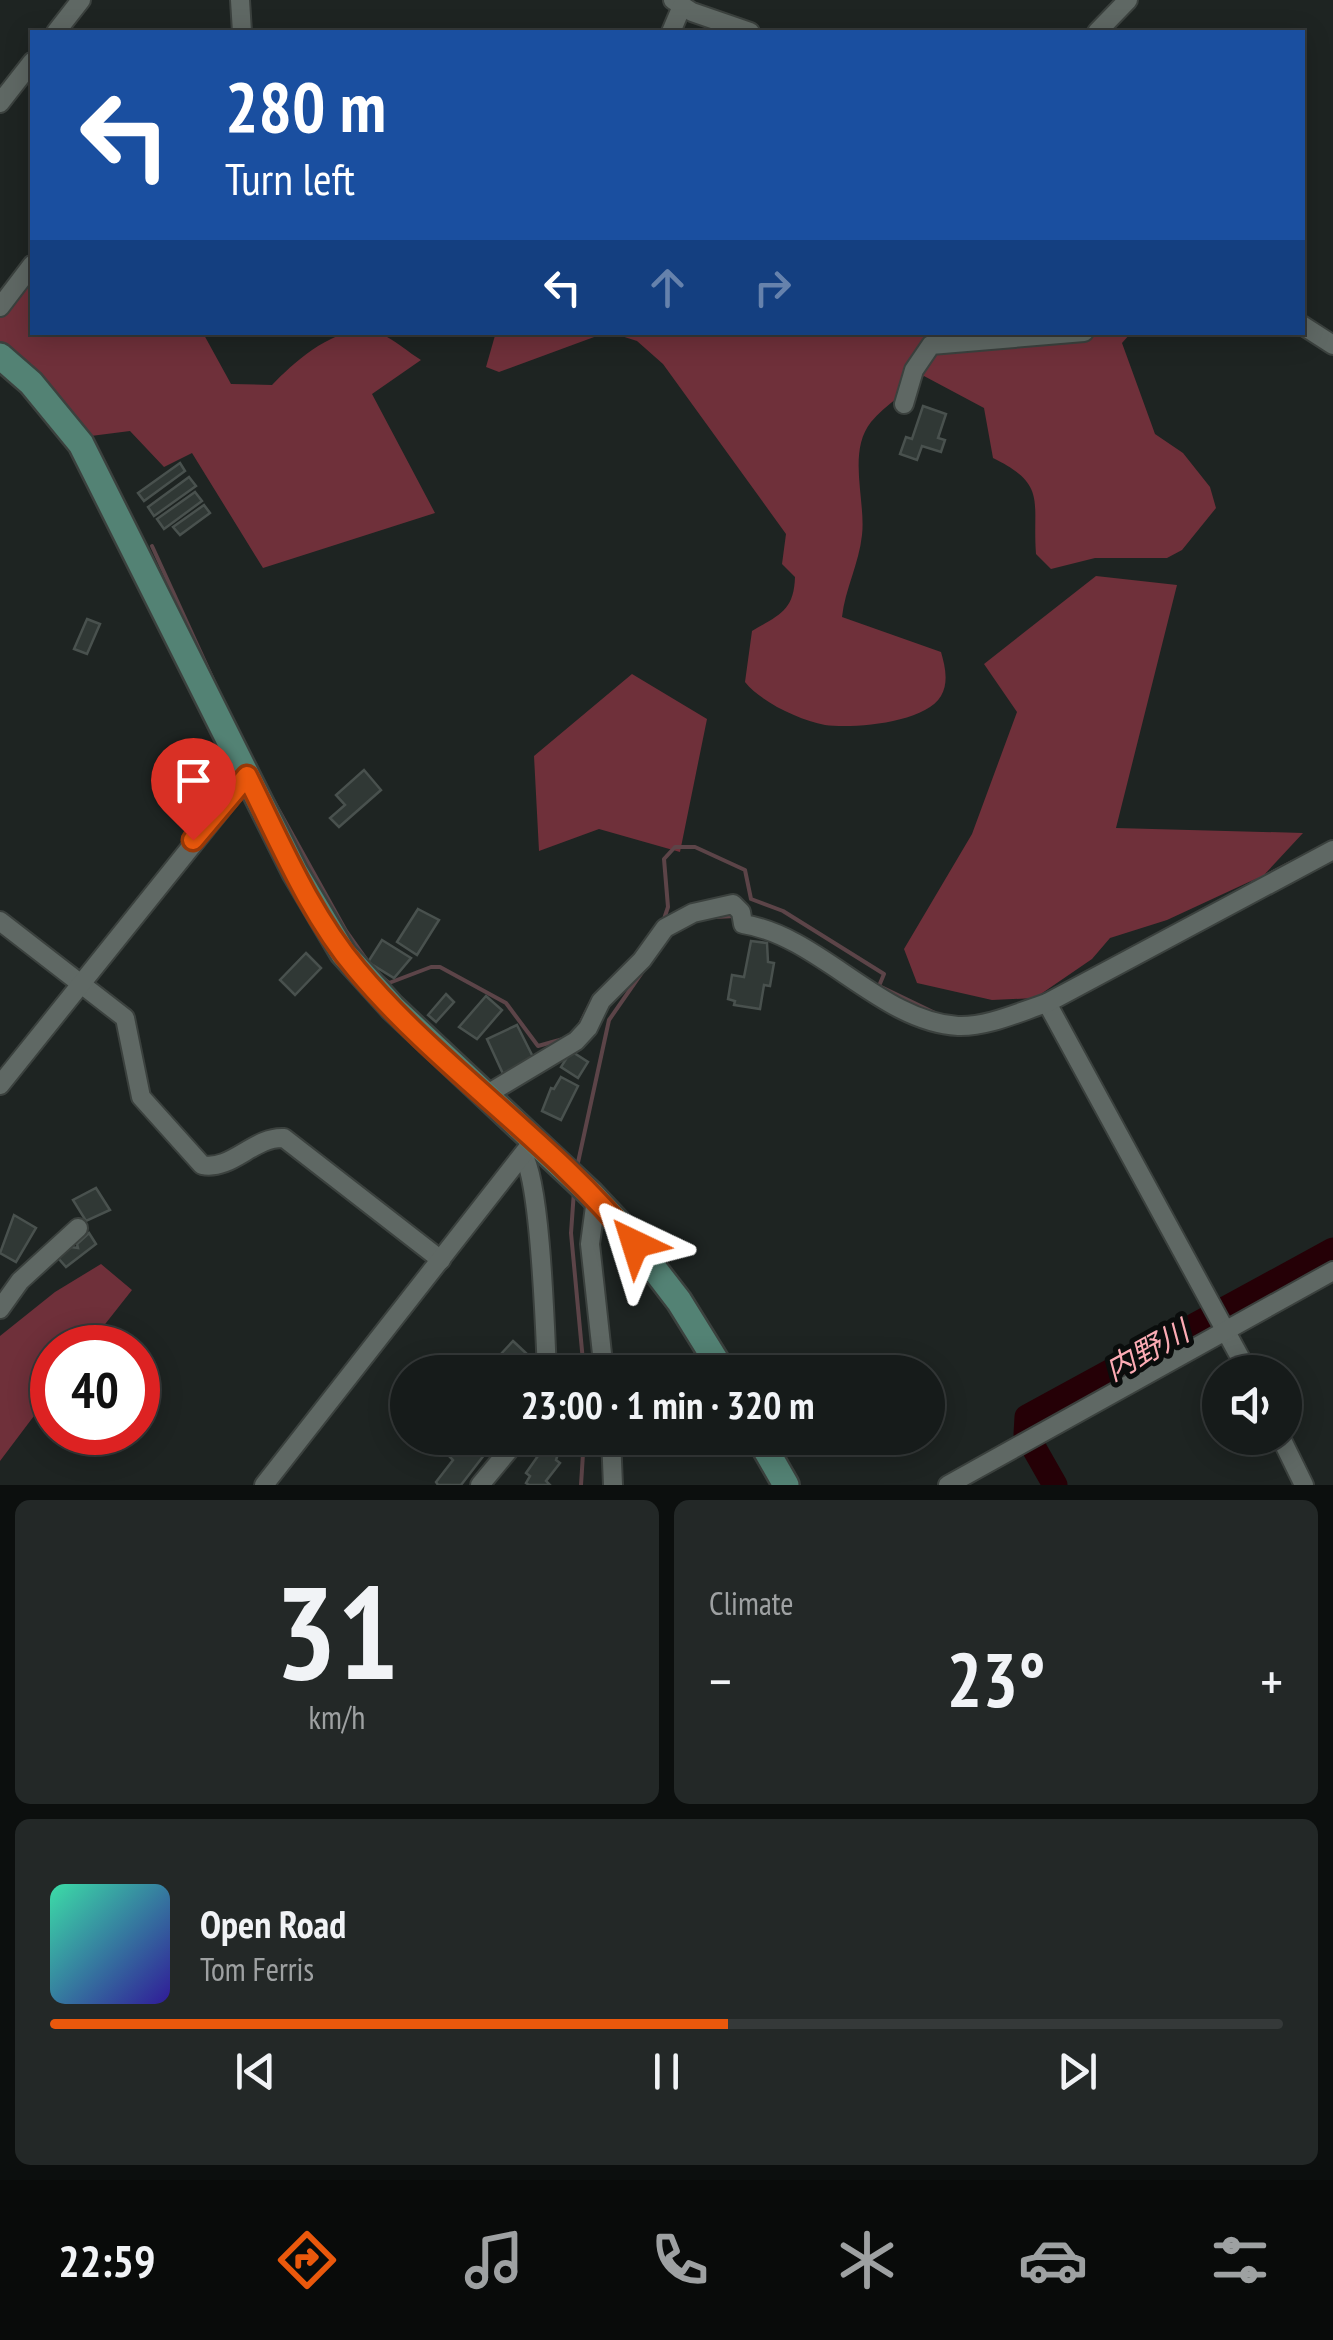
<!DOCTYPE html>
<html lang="en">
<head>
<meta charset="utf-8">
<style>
	:root { --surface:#161b1a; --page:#232827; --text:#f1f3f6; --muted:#9ea1a2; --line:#353939; --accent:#ea580c }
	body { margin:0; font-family:"PT Sans Narrow","Noto Sans JP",sans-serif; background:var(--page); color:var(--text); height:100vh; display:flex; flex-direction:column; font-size:38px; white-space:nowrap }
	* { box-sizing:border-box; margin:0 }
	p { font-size:32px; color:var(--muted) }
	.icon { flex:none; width:55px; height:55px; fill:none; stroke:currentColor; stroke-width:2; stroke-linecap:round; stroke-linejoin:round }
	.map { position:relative; height:1485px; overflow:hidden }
	.side { display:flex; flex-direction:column; gap:15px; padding:15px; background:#0c0f0e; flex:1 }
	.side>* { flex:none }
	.banner { position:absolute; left:30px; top:30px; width:1275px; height:305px; border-radius:0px; box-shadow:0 5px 25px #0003,0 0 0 2px var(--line); background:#1a4fa0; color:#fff; overflow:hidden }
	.buttons { position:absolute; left:1202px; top:1355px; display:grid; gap:20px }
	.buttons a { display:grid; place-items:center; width:100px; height:100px; border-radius:50%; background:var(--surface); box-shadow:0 5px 25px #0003,0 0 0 2px var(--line); font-size:50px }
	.speed { position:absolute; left:30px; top:1325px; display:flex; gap:20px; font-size:50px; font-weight:700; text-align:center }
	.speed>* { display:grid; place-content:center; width:130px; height:130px; border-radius:50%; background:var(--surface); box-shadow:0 5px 25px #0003,0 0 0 2px var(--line); line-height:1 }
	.speed .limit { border:15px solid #d22; background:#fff; color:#111 }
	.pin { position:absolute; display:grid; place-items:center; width:85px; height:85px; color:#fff; margin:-102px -42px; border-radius:50% 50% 50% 0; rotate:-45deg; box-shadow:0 0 10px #0007 }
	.pin .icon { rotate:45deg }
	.me { position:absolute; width:110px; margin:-55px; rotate:319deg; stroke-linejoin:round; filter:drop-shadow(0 0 8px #0008) }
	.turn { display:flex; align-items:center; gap:35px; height:210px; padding:0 30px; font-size:45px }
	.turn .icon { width:130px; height:130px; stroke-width:2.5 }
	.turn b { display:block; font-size:70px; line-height:85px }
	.lanes { display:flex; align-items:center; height:95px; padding:0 30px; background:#0003; justify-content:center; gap:50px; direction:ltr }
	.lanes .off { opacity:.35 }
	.big { font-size:75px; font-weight:700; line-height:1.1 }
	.side .tile { flex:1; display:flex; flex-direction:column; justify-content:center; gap:15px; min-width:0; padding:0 35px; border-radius:15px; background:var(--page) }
	.side .dial { align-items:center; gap:0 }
	.dial b { font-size:130px; line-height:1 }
	.song { display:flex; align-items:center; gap:30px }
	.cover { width:120px; height:120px; border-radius:15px; background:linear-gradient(135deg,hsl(160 70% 55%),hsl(250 70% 35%)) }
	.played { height:10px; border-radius:5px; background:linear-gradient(90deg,var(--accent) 55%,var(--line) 55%) }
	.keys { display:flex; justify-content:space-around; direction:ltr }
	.heat { display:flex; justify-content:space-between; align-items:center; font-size:55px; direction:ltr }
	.side .tiles { flex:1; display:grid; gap:15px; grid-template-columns:1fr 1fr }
	.tile:last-child { grid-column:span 2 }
	.trip { position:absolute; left:390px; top:1355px; width:555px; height:100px; border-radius:50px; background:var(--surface); box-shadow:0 5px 25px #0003,0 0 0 2px var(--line); font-weight:700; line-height:100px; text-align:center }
	.tabs { display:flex; height:160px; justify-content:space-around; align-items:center; background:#090b0a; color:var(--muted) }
	.tabs .icon { width:70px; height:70px }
	.tabs .on { color:var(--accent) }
	.tabs b { font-size:45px; color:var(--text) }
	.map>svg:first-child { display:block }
	.forest { fill:#6f303a }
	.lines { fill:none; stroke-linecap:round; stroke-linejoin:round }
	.stream { stroke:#5c4448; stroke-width:4 }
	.river { stroke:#250006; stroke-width:25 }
	.building { fill:#303835; stroke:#49514e; stroke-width:2.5 }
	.street-casing { stroke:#3b413e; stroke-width:22 }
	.secondary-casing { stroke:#3b413e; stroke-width:30 }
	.street { stroke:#5f6864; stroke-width:18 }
	.secondary { stroke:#538274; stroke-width:25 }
	.route-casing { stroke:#983908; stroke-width:25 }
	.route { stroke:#ea580c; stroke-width:18 }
	.labels { text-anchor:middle; stroke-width:10; stroke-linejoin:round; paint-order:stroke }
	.water-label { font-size:30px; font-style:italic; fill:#fcabb4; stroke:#0a0d0c }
</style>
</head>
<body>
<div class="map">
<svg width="1333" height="1485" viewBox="0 0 1333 1485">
	<rect width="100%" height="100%" fill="#1e2422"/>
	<!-- forest -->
	<g class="forest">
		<path d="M 30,283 L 32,332 L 203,333 L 231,384 L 272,385 C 296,360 343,318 381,334 C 395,340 408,352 421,360 L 372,394 L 435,513 L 263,568 L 192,453 L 164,467 L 130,431 L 83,437 L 0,354 L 0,317 Z"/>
		<polygon points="496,332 605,332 605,333 499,372 486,367"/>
		<path d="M 612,333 L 1139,333 L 1130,334 L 1122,343 L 1155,434 L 1183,453 L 1210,487 L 1216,508 L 1182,550 L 1167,558 L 1095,558 L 1051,569 L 1036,554 C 1032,501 1048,485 993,458 L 984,408 L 924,376 C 908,391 885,405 871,422 C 847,452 866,501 862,535 C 859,564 845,589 842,617 L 941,652 C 945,666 949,682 941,696 C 925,723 853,729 825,725 C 799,720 761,702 745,682 L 752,631 C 779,615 794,611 795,577 L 782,564 L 786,534 L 663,364 L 637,341 Z"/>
		<polygon points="1096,576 1177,585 1116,828 1303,833 1264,875 1167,920 1110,938 1092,959 1035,998 992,1000 917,983 904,949 972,834 1017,712 984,664"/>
		<polygon points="632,674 707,719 680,852 599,829 539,851 534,756"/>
		<polygon points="101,1264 132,1290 87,1347 52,1348 52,1392 0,1461 0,1336 55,1292"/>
	</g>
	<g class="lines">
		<!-- stream -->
		<g class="stream">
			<polyline points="152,546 216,686"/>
			<polyline points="267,789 346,931 368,962"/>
			<polyline points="1252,883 1292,862"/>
			<polyline points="715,917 735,916"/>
			<polyline points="664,919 668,907 664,859 675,847 695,847 745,870 751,899 783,911 884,974 879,986"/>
			<polyline points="377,973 389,983 431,967 440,967 506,1003 538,1046 563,1039"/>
			<polyline points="877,985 935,1013"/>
			<polyline points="578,1028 594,996"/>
			<polyline points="577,1167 609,1020 643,971"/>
			<polyline points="574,1191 571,1233 584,1372"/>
			<polyline points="581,1485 584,1438"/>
		</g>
		<!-- river -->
		<polyline class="river" points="1055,1485 1026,1434 1027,1417 1333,1250"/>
	</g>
	<!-- building -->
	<g class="building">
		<polygon points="923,406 946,414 938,438 945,440 941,452 922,446 917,460 900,454 906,437 912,439"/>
		<polygon points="180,463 185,471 144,501 138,493"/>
		<polygon points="189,477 196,486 154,516 148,507"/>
		<polygon points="195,492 202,501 164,529 157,519"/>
		<polygon points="204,505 210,513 180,535 173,527"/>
		<polygon points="87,619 100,624 87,654 74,649"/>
		<polygon points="364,770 381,790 339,827 330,818 345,805 336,795"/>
		<polygon points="418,909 439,920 417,955 397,942"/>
		<polygon points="382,940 411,958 394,978 368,962"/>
		<polygon points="751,941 767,943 768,962 774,963 770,986 764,985 760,1009 734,1005 735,1001 728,999 732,975 744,977"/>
		<polygon points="306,953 321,968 295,995 280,980"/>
		<polygon points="446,994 454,1002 436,1022 428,1015"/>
		<polygon points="486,996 502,1010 477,1039 459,1027"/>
		<polygon points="517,1025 535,1061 504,1076 487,1039"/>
		<polygon points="571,1051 588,1062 578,1078 561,1067"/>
		<polygon points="561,1077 578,1086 561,1120 542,1111 551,1088 554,1089"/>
		<polygon points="96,1188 110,1210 86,1221 73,1200"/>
		<polygon points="14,1215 36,1228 16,1262 0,1253"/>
		<polygon points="89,1233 96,1244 66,1267 58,1258 71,1247 78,1248 77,1244"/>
		<polygon points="513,1341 528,1355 516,1372 509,1372 499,1365 503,1359 500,1355"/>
		<polygon points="463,1438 472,1438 488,1450 461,1485 438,1485 436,1482 453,1460 447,1454"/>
		<polygon points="547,1443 559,1451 556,1460 560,1463 546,1481 550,1485 529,1485 526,1483 530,1476 526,1473"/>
	</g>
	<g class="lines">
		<!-- street casing -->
		<g class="street-casing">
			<g id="street">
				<polyline points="240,0 242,32"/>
				<polyline points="673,0 692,12 750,32"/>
				<polyline points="56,32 81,0"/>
				<polyline points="671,32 682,6"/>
				<polyline points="1097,32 1128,0"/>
				<polyline points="0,103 32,62"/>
				<polyline points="0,307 32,265"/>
				<polyline points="1302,325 1333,345"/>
				<polyline points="904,404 914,370 931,345 1084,332"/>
				<path d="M 0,921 L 125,1018 L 141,1097 L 202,1165 C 232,1171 254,1136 284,1138 L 441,1260"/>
				<polyline points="1047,1003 1248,1372"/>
				<polyline points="0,1085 247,777"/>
				<path d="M 486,1095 L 576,1041 L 588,1028 L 601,1001 L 642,960 L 665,928 L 693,913 L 733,904 L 741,912 L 743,924 C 820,936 881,1022 958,1026 C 988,1027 1019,1012 1047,1003 L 1333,850"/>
				<path d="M 523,1155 C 541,1183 545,1331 547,1372"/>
				<polyline points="596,1199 590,1244 604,1372"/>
				<polyline points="0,1309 20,1281 78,1228"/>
				<polyline points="611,1438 613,1485"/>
				<polyline points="1281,1438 1304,1485"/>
				<polyline points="264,1485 534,1140"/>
				<polyline points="480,1485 519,1438"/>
				<polyline points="948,1485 1333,1271"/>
			</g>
		</g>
		<!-- secondary casing -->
		<g class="secondary-casing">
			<g id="secondary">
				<polyline points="0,356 31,383 81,444 295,872 343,953 392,1007 591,1194 622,1227 679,1301 723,1372"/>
				<polyline points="759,1438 786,1485"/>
			</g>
		</g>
		<!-- street -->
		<use href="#street" class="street"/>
		<!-- secondary -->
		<use href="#secondary" class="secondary"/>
	</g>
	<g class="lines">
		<!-- route casing -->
		<g class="route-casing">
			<path id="route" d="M 193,840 L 247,776 C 280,842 309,913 357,970 C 440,1069 553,1142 635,1244"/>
		</g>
		<!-- route -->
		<use href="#route" class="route"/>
	</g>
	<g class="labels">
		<!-- water labels -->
		<g class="water-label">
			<text transform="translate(1147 1351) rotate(-29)" y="10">内野川</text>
		</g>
	</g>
</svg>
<div class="buttons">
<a><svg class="icon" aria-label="sound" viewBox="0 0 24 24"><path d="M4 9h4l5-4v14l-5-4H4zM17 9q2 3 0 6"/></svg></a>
</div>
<div class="speed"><div class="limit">40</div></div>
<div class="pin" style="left:193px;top:840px;background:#d93025"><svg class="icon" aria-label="arrive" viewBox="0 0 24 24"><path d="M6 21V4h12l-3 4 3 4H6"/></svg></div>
<svg class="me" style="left:635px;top:1244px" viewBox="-20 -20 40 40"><path d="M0-17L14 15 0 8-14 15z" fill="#ea580c" stroke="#fff" stroke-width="4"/></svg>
<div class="trip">23:00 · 1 min · 320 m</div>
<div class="banner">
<div class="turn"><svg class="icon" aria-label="left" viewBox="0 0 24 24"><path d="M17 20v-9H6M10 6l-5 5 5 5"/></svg><div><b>280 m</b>Turn left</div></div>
<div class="lanes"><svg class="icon" aria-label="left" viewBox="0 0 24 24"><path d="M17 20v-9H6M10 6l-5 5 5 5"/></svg><svg class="icon off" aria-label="ahead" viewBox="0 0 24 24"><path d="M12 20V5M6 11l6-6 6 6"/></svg><svg class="icon off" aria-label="right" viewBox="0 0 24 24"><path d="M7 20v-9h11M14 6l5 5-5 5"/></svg></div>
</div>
</div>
<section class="side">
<div class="tiles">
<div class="tile dial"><b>31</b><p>km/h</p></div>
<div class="tile"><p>Climate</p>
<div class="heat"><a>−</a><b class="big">23°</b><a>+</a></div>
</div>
<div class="tile">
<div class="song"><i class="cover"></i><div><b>Open Road</b><p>Tom Ferris</p></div></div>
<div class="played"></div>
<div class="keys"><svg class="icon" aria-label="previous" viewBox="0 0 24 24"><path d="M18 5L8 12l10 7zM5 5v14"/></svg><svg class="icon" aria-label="pause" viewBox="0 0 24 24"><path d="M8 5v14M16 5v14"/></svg><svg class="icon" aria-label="next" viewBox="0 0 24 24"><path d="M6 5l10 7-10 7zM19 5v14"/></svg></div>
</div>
</div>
</section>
<nav class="tabs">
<b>22:59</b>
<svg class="icon on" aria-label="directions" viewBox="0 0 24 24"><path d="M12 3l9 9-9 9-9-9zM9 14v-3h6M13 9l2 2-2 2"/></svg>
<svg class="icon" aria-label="music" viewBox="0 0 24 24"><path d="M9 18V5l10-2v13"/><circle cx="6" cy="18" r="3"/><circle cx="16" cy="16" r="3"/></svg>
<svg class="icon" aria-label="phone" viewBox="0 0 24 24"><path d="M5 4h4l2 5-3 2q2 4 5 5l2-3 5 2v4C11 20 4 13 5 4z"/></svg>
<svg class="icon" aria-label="climate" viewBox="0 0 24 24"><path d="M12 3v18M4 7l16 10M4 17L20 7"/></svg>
<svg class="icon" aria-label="car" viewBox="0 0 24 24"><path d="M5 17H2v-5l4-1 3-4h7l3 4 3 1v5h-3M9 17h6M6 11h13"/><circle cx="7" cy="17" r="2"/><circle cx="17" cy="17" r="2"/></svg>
<svg class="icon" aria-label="filters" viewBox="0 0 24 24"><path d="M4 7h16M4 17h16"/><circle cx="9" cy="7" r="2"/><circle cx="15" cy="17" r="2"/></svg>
</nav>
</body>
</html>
